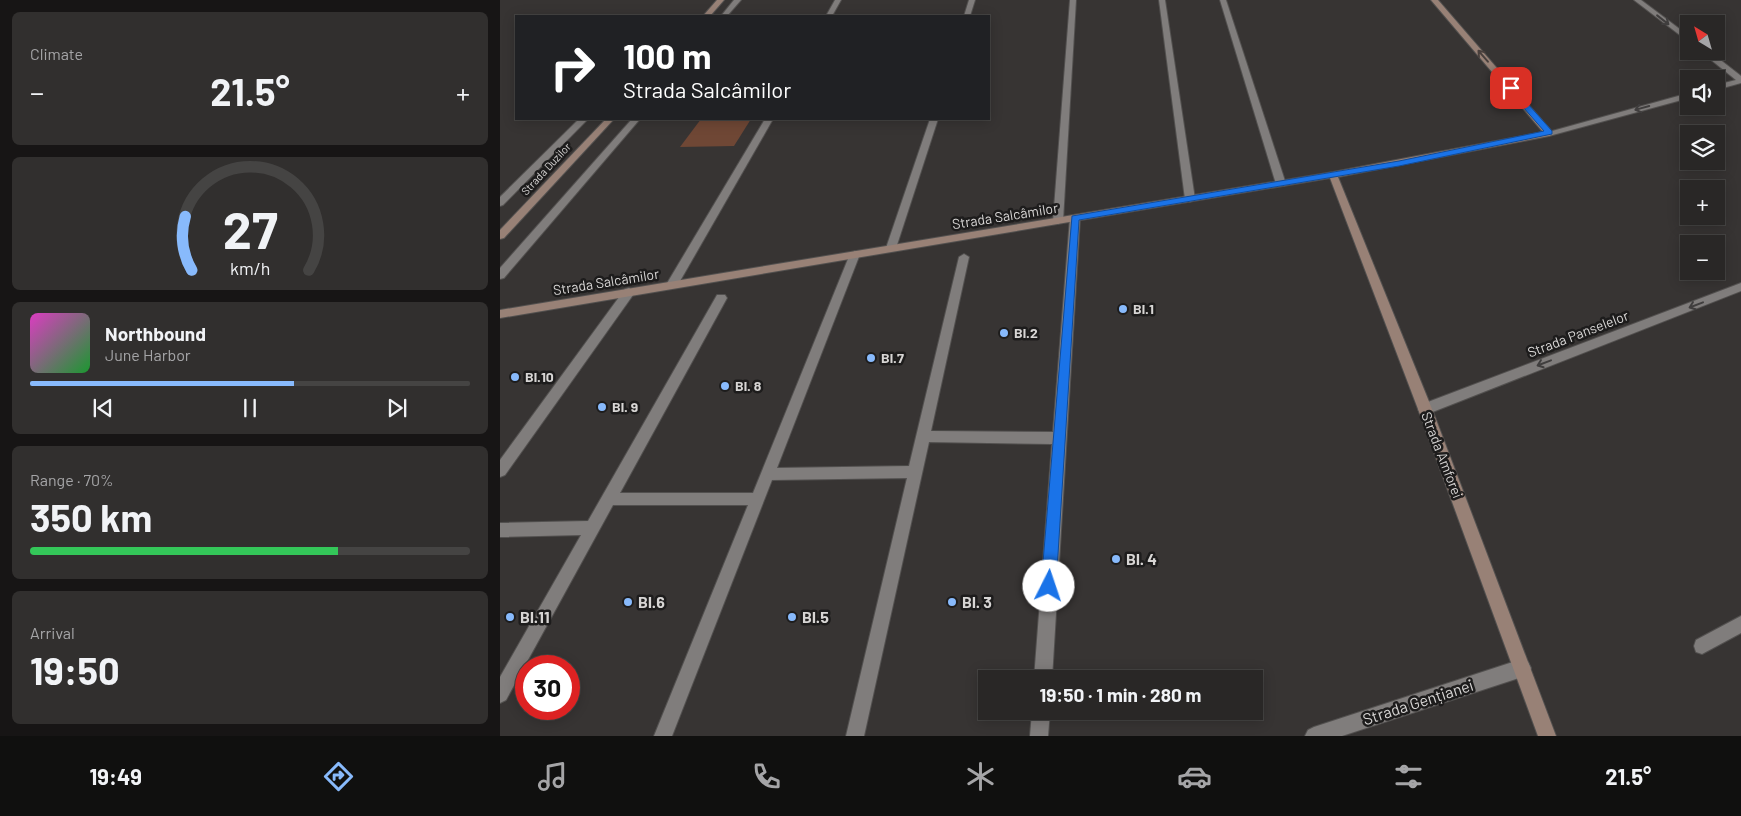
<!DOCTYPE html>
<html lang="en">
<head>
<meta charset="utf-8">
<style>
	:root { --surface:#292726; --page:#312f2e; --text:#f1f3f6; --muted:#a5a5a7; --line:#454443; --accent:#88bafc }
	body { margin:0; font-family:Barlow,sans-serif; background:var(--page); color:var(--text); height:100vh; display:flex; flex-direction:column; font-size:19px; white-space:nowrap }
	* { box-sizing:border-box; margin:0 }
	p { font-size:16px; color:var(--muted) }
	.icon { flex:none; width:28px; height:28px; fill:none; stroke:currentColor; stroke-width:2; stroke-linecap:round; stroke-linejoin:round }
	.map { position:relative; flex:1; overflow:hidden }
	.panel { display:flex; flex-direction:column; gap:12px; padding:12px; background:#171515; width:500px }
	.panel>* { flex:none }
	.hud { position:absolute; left:15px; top:15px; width:475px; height:105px; border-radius:0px; box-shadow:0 2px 12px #0003,0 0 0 1px var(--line); background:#202124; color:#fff; overflow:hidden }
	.needle { width:32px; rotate:323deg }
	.buttons { position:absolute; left:1180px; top:15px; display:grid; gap:10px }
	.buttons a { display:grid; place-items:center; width:45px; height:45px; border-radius:0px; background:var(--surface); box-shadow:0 2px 12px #0003,0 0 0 1px var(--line); font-size:25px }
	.speed { position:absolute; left:15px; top:655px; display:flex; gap:10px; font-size:25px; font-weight:700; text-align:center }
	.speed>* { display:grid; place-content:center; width:65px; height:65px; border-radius:50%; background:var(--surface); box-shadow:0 2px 12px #0003,0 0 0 1px var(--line); line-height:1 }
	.speed .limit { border:8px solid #d22; background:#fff; color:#111 }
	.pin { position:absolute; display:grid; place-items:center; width:42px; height:42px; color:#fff; margin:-21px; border-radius:10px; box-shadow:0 2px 8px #0006 }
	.me { position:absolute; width:55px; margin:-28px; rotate:4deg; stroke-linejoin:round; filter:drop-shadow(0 0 4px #0008) }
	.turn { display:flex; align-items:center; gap:18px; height:105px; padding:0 25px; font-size:22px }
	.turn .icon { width:65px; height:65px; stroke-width:2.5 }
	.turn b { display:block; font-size:35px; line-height:42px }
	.big { font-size:38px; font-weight:700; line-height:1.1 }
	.panel .widget { flex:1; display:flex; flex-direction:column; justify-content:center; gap:8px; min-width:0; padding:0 18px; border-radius:8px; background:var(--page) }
	.panel .dial { align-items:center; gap:0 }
	.dial svg { height:130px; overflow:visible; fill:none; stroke:var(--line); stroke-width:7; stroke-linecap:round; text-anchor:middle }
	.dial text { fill:var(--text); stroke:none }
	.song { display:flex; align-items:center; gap:15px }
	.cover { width:60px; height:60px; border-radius:8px; background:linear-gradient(135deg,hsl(310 70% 55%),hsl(130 70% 35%)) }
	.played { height:5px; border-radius:2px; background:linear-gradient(90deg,var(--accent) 60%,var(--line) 60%) }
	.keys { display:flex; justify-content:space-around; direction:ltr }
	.heat { display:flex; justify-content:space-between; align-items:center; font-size:28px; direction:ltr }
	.charge { height:8px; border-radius:4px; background:linear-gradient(90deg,#34c759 70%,var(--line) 0) }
	.trip { position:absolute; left:478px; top:670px; width:285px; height:50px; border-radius:0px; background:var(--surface); box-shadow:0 2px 12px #0003,0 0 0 1px var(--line); font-weight:700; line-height:50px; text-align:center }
	.menu { display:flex; height:80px; justify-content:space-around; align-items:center; background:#10100f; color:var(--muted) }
	.menu .icon { width:35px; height:35px }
	.menu .selected { color:var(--accent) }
	.menu b { font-size:22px; color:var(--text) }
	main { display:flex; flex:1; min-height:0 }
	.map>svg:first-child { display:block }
	.green { fill:#6f4735 }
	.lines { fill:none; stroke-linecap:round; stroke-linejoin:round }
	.street-casing { stroke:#52504f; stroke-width:2 }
	.secondary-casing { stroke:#52504f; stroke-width:2 }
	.street { fill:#807d7c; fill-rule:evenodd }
	.secondary { fill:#988176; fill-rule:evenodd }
	.oneway { stroke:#403e3e }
	.oneway2 { stroke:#483f3c }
	.route { fill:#1a73e8; stroke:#114b97 }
	.poi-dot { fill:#88bafc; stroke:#1d1c1c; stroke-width:2 }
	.labels { text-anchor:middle; stroke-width:5; stroke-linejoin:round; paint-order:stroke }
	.far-street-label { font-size:11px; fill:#d7d5d4; stroke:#1d1c1c }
	.street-label { font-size:14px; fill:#d7d5d4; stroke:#1d1c1c }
	.poi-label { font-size:14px; font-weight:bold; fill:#d7d5d4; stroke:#1d1c1c; text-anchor:start }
	.near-poi-label { font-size:16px; font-weight:bold; fill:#d7d5d4; stroke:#1d1c1c; text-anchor:start }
	.near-street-label { font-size:16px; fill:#d7d5d4; stroke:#1d1c1c }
</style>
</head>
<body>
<main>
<section class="panel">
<div class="widget"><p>Climate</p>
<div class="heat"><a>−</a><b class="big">21.5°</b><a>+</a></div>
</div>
<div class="widget dial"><svg viewBox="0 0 100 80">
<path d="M14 69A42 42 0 1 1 86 69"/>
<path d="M14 69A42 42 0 0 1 10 36" stroke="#88bafc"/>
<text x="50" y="56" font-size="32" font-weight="700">27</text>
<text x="50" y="72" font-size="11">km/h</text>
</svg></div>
<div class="widget">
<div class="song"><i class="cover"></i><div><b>Northbound</b><p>June Harbor</p></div></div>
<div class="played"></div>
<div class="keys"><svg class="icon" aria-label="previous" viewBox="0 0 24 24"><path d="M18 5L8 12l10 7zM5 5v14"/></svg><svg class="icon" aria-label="pause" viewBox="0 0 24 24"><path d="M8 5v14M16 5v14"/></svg><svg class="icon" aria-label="next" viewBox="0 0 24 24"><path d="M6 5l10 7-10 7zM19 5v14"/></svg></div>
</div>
<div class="widget"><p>Range · 70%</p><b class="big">350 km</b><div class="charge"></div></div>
<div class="widget"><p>Arrival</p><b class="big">19:50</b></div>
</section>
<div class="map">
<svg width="1241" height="736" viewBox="0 0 1241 736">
	<rect width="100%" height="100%" fill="#373433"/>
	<!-- green -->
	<polygon class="green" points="201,119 251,119 234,146 180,147"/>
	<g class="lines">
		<!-- street casing -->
		<g class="street-casing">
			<g id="street">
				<polygon points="234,0 241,0 227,16 221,16"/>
				<polygon points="335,0 341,0 332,16 326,16"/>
				<polygon points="469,0 475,0 470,16 464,16"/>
				<polygon points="570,0 576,0 563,221 558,224 553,221"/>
				<polygon points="659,0 665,0 695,199 690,202 685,199"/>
				<polygon points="720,0 726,0 786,184 784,186 778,186 776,184"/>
				<polygon points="1134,0 1141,0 1189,36 1189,42"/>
				<polygon points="1200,51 1209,51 1241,76 1241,83 1216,90 1216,85 1236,80"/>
				<polygon points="1189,93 1189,98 1049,136 1045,133"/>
				<polygon points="79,119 88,119 3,205 0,206 0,197"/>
				<polygon points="132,119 140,119 4,278 0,279 0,268"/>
				<polygon points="265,119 273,119 176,288 168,288 166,285"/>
				<polygon points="430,119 438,119 396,248 391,251 387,250 386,248"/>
				<polygon points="575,215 580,218 552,679 534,679 552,444 429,442 364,736 346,736 407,478 272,480 172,736 154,736 248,505 113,505 6,700 0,703 0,677 81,535 0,537 0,523 88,521 217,295 225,295 227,298 120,493 253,493 350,254 355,251 360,254 277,468 409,466 459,257 464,254 469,257 431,431 553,432 570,218"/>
				<polygon points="1241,283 1241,291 930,413 920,413 918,409 920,405"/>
				<polygon points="129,288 135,292 133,295 5,475 0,477 0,460 125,289"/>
				<polygon points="1241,616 1241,633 1202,654 1196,652 1194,646 1196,640"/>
				<polygon points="1022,659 1028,662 1031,668 1028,674 1022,677 842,736 805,736 808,730 814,727"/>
				<polygon points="532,711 550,711 548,736 530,736"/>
			</g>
		</g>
		<!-- secondary casing -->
		<g class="secondary-casing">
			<g id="secondary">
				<polygon points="217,0 224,0 210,16 203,16"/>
				<polygon points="931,0 938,0 1053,133 1049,136 838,177 932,409 1056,736 1038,736 918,409 830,178 0,318 0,310 833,172 1043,132"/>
				<polygon points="106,119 114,119 4,238 0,239 0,230"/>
			</g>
		</g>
		<!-- street -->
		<use href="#street" class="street"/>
		<!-- secondary -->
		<use href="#secondary" class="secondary"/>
	</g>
	<!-- one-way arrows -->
	<defs><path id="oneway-shaft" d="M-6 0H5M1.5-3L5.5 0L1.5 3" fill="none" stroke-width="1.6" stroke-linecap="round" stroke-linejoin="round" transform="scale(1.25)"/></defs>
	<g class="oneway">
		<use href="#oneway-shaft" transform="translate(1163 20) rotate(38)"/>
		<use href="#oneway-shaft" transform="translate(1142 108) rotate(165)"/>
		<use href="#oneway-shaft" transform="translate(1196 305) rotate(159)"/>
		<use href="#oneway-shaft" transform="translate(1044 363) rotate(159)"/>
	</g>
	<use class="oneway2" href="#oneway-shaft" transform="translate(983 56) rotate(-131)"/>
	<!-- route -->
	<polygon class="route" points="1008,87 1013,87 1052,131 1052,134 899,166 579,220 556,586 554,591 549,593 544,591 541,586 572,216 899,161 1044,131 1008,90"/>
	<!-- markers -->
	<g class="poi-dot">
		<circle cx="623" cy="309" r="5"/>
		<circle cx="504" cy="333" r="5"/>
		<circle cx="371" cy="358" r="5"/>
		<circle cx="15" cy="377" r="5"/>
		<circle cx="225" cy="386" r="5"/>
		<circle cx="102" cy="407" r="5"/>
		<circle cx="616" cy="559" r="5"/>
		<circle cx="128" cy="602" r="5"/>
		<circle cx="452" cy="602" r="5"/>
		<circle cx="10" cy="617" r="5"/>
		<circle cx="292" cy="617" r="5"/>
	</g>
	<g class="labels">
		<!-- far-street labels -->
		<g class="far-street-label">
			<text transform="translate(46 169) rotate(-47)" y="4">Strada Duzilor</text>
		</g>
		<!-- street labels -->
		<g class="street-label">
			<text transform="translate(505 216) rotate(-9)" y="5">Strada Salcâmilor</text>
			<text transform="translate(106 282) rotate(-9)" y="5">Strada Salcâmilor</text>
			<text transform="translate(1078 334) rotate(-21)" y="5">Strada Panselelor</text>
			<text transform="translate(942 455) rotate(69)" y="5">Strada Amforei</text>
		</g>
		<!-- poi labels -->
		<g class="poi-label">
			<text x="633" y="314">Bl.1</text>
			<text x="514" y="338">Bl.2</text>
			<text x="381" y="363">Bl.7</text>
			<text x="25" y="382">Bl.10</text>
			<text x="235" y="391">Bl. 8</text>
			<text x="112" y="412">Bl. 9</text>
		</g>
		<!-- near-poi labels -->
		<g class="near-poi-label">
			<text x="626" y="565">Bl. 4</text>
			<text x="138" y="608">Bl.6</text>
			<text x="462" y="608">Bl. 3</text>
			<text x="20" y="623">Bl.11</text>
			<text x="302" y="623">Bl.5</text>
		</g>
		<!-- near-street labels -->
		<g class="near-street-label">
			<text transform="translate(918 702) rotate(-18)" y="6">Strada Gențianei</text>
		</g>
	</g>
</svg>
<div class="buttons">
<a><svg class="needle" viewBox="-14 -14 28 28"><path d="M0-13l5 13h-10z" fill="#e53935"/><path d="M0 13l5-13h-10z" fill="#a5a5a7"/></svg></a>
<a><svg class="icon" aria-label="sound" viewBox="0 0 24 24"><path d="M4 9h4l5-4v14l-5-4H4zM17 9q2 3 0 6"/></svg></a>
<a><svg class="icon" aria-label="layers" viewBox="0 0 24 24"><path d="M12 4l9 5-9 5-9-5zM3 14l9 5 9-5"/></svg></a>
<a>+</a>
<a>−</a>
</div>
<div class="speed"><div class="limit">30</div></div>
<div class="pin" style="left:1011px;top:88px;background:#d93025"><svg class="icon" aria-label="arrive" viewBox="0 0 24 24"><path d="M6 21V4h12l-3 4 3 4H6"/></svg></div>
<svg class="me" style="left:549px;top:586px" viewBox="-20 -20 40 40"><circle r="19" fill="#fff"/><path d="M0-13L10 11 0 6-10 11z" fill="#1a73e8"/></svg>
<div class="trip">19:50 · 1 min · 280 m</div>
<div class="hud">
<div class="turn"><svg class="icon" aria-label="right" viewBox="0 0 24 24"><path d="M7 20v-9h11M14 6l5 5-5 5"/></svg><div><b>100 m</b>Strada Salcâmilor</div></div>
</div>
</div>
</main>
<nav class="menu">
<b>19:49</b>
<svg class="icon selected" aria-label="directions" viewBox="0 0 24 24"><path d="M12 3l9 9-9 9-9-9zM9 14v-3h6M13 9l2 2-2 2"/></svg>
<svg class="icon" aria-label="music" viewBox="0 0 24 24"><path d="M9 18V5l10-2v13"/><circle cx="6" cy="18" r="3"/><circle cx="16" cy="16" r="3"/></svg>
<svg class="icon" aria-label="phone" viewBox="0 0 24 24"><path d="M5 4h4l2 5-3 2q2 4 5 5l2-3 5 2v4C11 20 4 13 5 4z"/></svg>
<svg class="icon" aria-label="climate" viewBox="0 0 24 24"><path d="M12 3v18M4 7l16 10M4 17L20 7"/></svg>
<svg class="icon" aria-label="car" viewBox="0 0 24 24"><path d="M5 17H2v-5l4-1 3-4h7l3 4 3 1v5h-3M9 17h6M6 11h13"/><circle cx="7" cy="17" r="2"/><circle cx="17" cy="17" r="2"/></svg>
<svg class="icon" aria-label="filters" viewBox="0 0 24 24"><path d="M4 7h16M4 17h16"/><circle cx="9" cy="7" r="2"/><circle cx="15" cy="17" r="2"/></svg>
<b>21.5°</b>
</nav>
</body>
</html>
